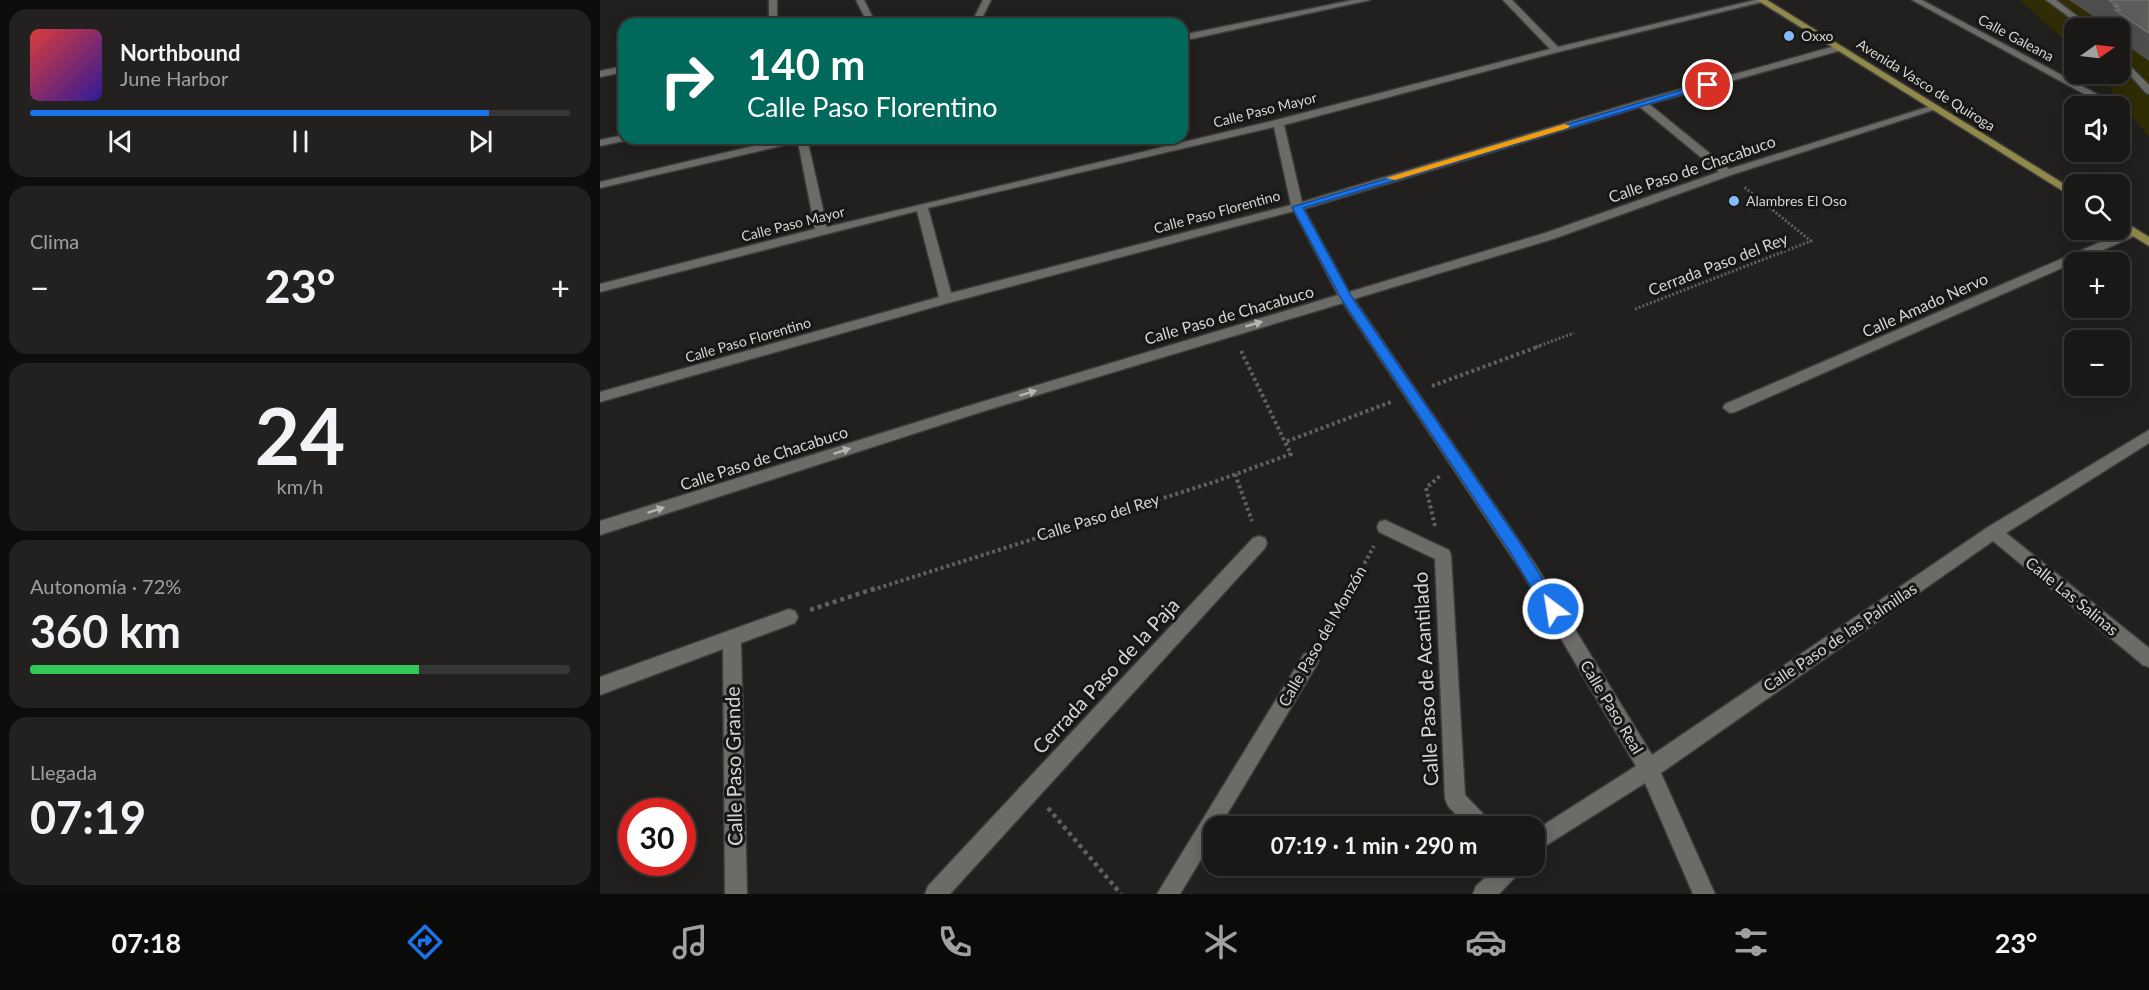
<!DOCTYPE html>
<html lang="es">
<head>
<meta charset="utf-8">
<style>
	:root { --surface:#191816; --page:#22211f; --text:#f1f3f6; --muted:#9fa0a1; --line:#373735; --accent:#1a73e8 }
	body { margin:0; font-family:Lato,sans-serif; background:var(--page); color:var(--text); height:100vh; display:flex; flex-direction:column; font-size:22px; white-space:nowrap }
	* { box-sizing:border-box; margin:0 }
	p { font-size:20px; color:var(--muted) }
	.icon { flex:none; width:33px; height:33px; fill:none; stroke:currentColor; stroke-width:2; stroke-linecap:round; stroke-linejoin:round }
	.map { position:relative; flex:1; overflow:hidden }
	.drawer { display:flex; flex-direction:column; gap:9px; padding:9px; background:#0e0d0c; width:600px }
	.drawer>* { flex:none }
	.top-card { position:absolute; left:18px; top:18px; width:570px; height:126px; border-radius:18px; box-shadow:0 3px 15px #0003,0 0 0 2px var(--line); background:#00695c; color:#fff; overflow:hidden }
	.needle { width:39px; rotate:76deg }
	.controls { position:absolute; left:1464px; top:18px; display:grid; gap:12px }
	.controls a { display:grid; place-items:center; width:66px; height:66px; border-radius:12px; background:var(--surface); box-shadow:0 3px 15px #0003,0 0 0 2px var(--line); font-size:30px }
	.speed { position:absolute; left:18px; top:798px; display:flex; gap:12px; font-size:30px; font-weight:700; text-align:center }
	.speed>* { display:grid; place-content:center; width:78px; height:78px; border-radius:50%; background:var(--surface); box-shadow:0 3px 15px #0003,0 0 0 2px var(--line); line-height:1 }
	.speed .limit { border:9px solid #d22; background:#fff; color:#111 }
	.pin { position:absolute; display:grid; place-items:center; width:51px; height:51px; color:#fff; margin:-26px; border:3px solid #fff; border-radius:50%; box-shadow:0 2px 6px #0007 }
	.me { position:absolute; width:66px; margin:-33px; rotate:329deg; stroke-linejoin:round; filter:drop-shadow(0 0 4px #0008) }
	.turn { display:flex; align-items:center; gap:21px; height:126px; padding:0 30px; font-size:27px }
	.turn .icon { width:78px; height:78px; stroke-width:2.5 }
	.turn b { display:block; font-size:42px; line-height:51px }
	.big { font-size:45px; font-weight:700; line-height:1.1 }
	.drawer .tile { flex:1; display:flex; flex-direction:column; justify-content:center; gap:9px; min-width:0; padding:0 21px; border-radius:18px; background:var(--page) }
	.drawer .dial { align-items:center; gap:0 }
	.dial b { font-size:78px; line-height:1 }
	.song { display:flex; align-items:center; gap:18px }
	.cover { width:72px; height:72px; border-radius:9px; background:linear-gradient(135deg,hsl(0 70% 55%),hsl(250 70% 35%)) }
	.played { height:6px; border-radius:3px; background:linear-gradient(90deg,var(--accent) 85%,var(--line) 85%) }
	.keys { display:flex; justify-content:space-around; direction:ltr }
	.heat { display:flex; justify-content:space-between; align-items:center; font-size:33px; direction:ltr }
	.charge { height:9px; border-radius:4px; background:linear-gradient(90deg,#34c759 72%,var(--line) 0) }
	.trip { position:absolute; left:603px; top:816px; width:342px; height:60px; border-radius:18px; background:var(--surface); box-shadow:0 3px 15px #0003,0 0 0 2px var(--line); font-weight:700; line-height:60px; text-align:center }
	.tab-bar { display:flex; height:96px; justify-content:space-around; align-items:center; background:#0a0a09; color:var(--muted) }
	.tab-bar .icon { width:42px; height:42px }
	.tab-bar .on { color:var(--accent) }
	.tab-bar b { font-size:27px; color:var(--text) }
	main { display:flex; flex:1; min-height:0 }
	.map>svg:first-child { display:block }
	.green { fill:#302c04 }
	.lines { fill:none; stroke-linecap:round; stroke-linejoin:round }
	.minor-casing { stroke:#3b3b39; stroke-width:3 }
	.major-casing { stroke:#3b3b39; stroke-width:3 }
	.path-far2 { stroke:#61605e; stroke-width:3; stroke-dasharray:2 2; stroke-linecap:butt }
	.path-far1 { stroke:#61605e; stroke-width:4; stroke-dasharray:3 3; stroke-linecap:butt }
	.path { stroke:#61605e; stroke-width:4.5; stroke-dasharray:4 4; stroke-linecap:butt }
	.minor { fill:#6b6b68; fill-rule:evenodd }
	.major { fill:#908949; fill-rule:evenodd }
	.wall { fill:#4e4e4c }
	.building { fill:#5d5d5b; stroke:#70706e; stroke-width:1.5 }
	.oneway { fill:#b5b5b4 }
	.route { fill:#1a73e8; stroke:#114b97; stroke-width:1.5 }
	.slow { fill:#f59e0b }
	.poi-dot { fill:#85bbfb; stroke:#171715; stroke-width:2 }
	.labels { text-anchor:middle; stroke-width:6; stroke-linejoin:round; paint-order:stroke }
	.far-poi-label { font-size:14px; fill:#d5d5d4; stroke:#171715; text-anchor:start }
	.far-street-label { font-size:14px; fill:#d5d5d4; stroke:#171715 }
	.street-label { font-size:16px; fill:#d5d5d4; stroke:#171715 }
	.near-street-label { font-size:20px; fill:#d5d5d4; stroke:#171715 }
</style>
</head>
<body>
<main>
<section class="drawer">
<div class="tile">
<div class="song"><i class="cover"></i><div><b>Northbound</b><p>June Harbor</p></div></div>
<div class="played"></div>
<div class="keys"><svg class="icon" aria-label="previous" viewBox="0 0 24 24"><path d="M18 5L8 12l10 7zM5 5v14"/></svg><svg class="icon" aria-label="pause" viewBox="0 0 24 24"><path d="M8 5v14M16 5v14"/></svg><svg class="icon" aria-label="next" viewBox="0 0 24 24"><path d="M6 5l10 7-10 7zM19 5v14"/></svg></div>
</div>
<div class="tile"><p>Clima</p>
<div class="heat"><a>−</a><b class="big">23°</b><a>+</a></div>
</div>
<div class="tile dial"><b>24</b><p>km/h</p></div>
<div class="tile"><p>Autonomía · 72%</p><b class="big">360 km</b><div class="charge"></div></div>
<div class="tile"><p>Llegada</p><b class="big">07:19</b></div>
</section>
<div class="map">
<svg width="1549" height="894" viewBox="0 0 1549 894">
	<rect width="100%" height="100%" fill="#21201e"/>
	<!-- green -->
	<polygon class="green" points="1420,0 1549,0 1549,137 1498,74 1520,74 1520,28 1474,28 1474,49"/>
	<g class="lines">
		<!-- minor casing -->
		<g class="minor-casing">
			<g id="minor">
				<rect x="169" y="0" width="8" height="24"/>
				<polygon points="256,0 264,0 276,24 268,24"/>
				<polygon points="383,0 391,0 379,24 371,24"/>
				<polygon points="753,0 770,0 582,41 582,35"/>
				<path d="M 903,0 L 912,0 L 958,47 L 1155,0 L 1166,1 L 958,52 L 684,125 L 702,202 L 1038,101 L 1239,45 L 1244,48 L 1242,50 L 1049,104 L 1129,169 L 1331,106 L 1340,108 L 1131,175 L 953,239 L 754,299 L 935,564 L 1052,755 L 1388,527 L 1549,430 L 1549,443 L 1406,533 L 1549,648 L 1549,667 L 1543,665 L 1393,541 L 1061,773 L 1115,894 L 1093,894 L 1045,783 L 934,853 L 934,831 L 1036,766 L 923,574 L 743,303 L 381,412 L 0,535 L 0,521 L 378,403 L 738,295 L 694,211 L 348,303 L 0,402 L 0,392 L 339,297 L 317,211 L 0,292 L 0,284 L 215,229 L 198,142 L 0,188 L 0,182 L 188,138 L 207,138 L 227,227 L 676,120 L 950,49 ZM 1040,107 L 1119,172 L 945,233 L 749,292 L 704,209 ZM 674,127 L 691,205 L 351,293 L 328,208 Z"/>
				<polygon points="1312,0 1322,0 1508,100 1499,102"/>
				<polygon points="1446,0 1456,0 1493,28 1484,28"/>
				<polygon points="1520,56 1549,85 1549,94 1546,93 1520,64"/>
				<polygon points="24,66 24,72 0,77 0,71"/>
				<polygon points="24,135 24,138 29,138 28,140 0,146 0,140"/>
				<polygon points="1533,228 1539,232 1537,235 1135,412 1130,413 1123,408 1125,404"/>
				<polygon points="785,520 849,550 851,555 865,795 888,819 891,826 867,826 848,806 845,799 835,559 779,532 777,527 779,522"/>
				<polygon points="659,536 665,538 667,543 665,548 350,894 325,894 328,886 653,538"/>
				<polygon points="189,609 195,611 198,617 195,623 141,643 147,894 125,894 123,649 0,695 0,677"/>
				<polygon points="710,652 716,654 719,660 716,666 620,826 614,826 614,838 580,894 557,894 704,654"/>
				<polygon points="898,866 923,866 919,873 899,894 873,894 876,886"/>
			</g>
		</g>
		<!-- major casing -->
		<g class="major-casing">
			<g id="major">
				<polygon points="1157,0 1167,0 1474,190 1474,198"/>
				<polygon points="1520,219 1549,237 1549,246 1520,228"/>
			</g>
		</g>
		<!-- path-far2 -->
		<g class="path-far2">
			<polyline points="1035,309 1211,241 1144,187"/>
			<polyline points="936,347 974,333"/>
		</g>
		<!-- path-far1 -->
		<g class="path-far1">
			<polyline points="641,351 685,442"/>
			<polyline points="832,386 940,346"/>
			<polyline points="635,474 652,521"/>
			<polyline points="835,526 826,488 840,476"/>
			<polyline points="272,590 614,482 691,454 685,442 791,402"/>
			<polyline points="750,590 774,546"/>
		</g>
		<!-- path -->
		<g class="path">
			<polyline points="210,610 276,588"/>
			<polyline points="721,641 750,588"/>
			<polyline points="448,808 521,894"/>
		</g>
		<!-- minor -->
		<use href="#minor" class="minor"/>
		<!-- major -->
		<use href="#major" class="major"/>
	</g>
	<!-- wall -->
	<polygon class="wall" points="1469,0 1549,0 1549,61 1520,41 1520,28 1503,28 1504,26 1502,25 1503,23"/>
	<!-- building -->
	<polygon class="building" points="1509,0 1549,0 1549,33 1515,10 1520,10 1514,6 1518,6"/>
	<!-- one-way arrows -->
	<defs><path id="oneway-solid" d="M-6-.8H1V-3.2L6.5 0L1 3.2V.8H-6Z" transform="scale(1.5)"/></defs>
	<g class="oneway">
		<use href="#oneway-solid" transform="translate(654 324) rotate(-16)"/>
		<use href="#oneway-solid" transform="translate(428 393) rotate(-17)"/>
		<use href="#oneway-solid" transform="translate(242 451) rotate(-18)"/>
		<use href="#oneway-solid" transform="translate(56 510) rotate(-18)"/>
	</g>
	<!-- route -->
	<polygon class="route" points="1105,83 1112,85 703,208 751,296 922,546 958,604 961,609 958,614 953,616 947,614 912,555 742,300 692,207"/>
	<!-- slow -->
	<polygon class="slow" points="965,124 970,126 968,128 795,180 786,178"/>
	<!-- markers -->
	<g class="poi-dot">
		<circle cx="1189" cy="36" r="6"/>
		<circle cx="1134" cy="201" r="6"/>
	</g>
	<g class="labels">
		<!-- far-poi labels -->
		<g class="far-poi-label">
			<text x="1201" y="41">Oxxo</text>
			<text x="1146" y="206">Alambres El Oso</text>
		</g>
		<!-- far-street labels -->
		<g class="far-street-label">
			<text transform="translate(1416 38) rotate(28)" y="5">Calle Galeana</text>
			<text transform="translate(1326 85) rotate(32)" y="5">Avenida Vasco de Quiroga</text>
			<text transform="translate(665 110) rotate(-14)" y="5">Calle Paso Mayor</text>
			<text transform="translate(617 212) rotate(-15)" y="5">Calle Paso Florentino</text>
			<text transform="translate(193 224) rotate(-14)" y="5">Calle Paso Mayor</text>
			<text transform="translate(148 340) rotate(-16)" y="5">Calle Paso Florentino</text>
		</g>
		<!-- street labels -->
		<g class="street-label">
			<text transform="translate(1092 169) rotate(-19)" y="6">Calle Paso de Chacabuco</text>
			<text transform="translate(1118 264) rotate(-21)" y="6">Cerrada Paso del Rey</text>
			<text transform="translate(1325 305) rotate(-24)" y="6">Calle Amado Nervo</text>
			<text transform="translate(629 315) rotate(-16)" y="6">Calle Paso de Chacabuco</text>
			<text transform="translate(164 458) rotate(-18)" y="6">Calle Paso de Chacabuco</text>
			<text transform="translate(498 517) rotate(-17)" y="6">Calle Paso del Rey</text>
			<text transform="translate(1472 596) rotate(39)" y="6">Calle Las Salinas</text>
			<text transform="translate(722 636) rotate(-60)" y="6">Calle Paso del Monzón</text>
			<text transform="translate(1240 637) rotate(-34)" y="6">Calle Paso de las Palmillas</text>
			<text transform="translate(1012 707) rotate(59)" y="6">Calle Paso Real</text>
		</g>
		<!-- near-street labels -->
		<g class="near-street-label">
			<text transform="translate(506 676) rotate(-47)" y="7">Cerrada Paso de la Paja</text>
			<text transform="translate(826 679) rotate(-93)" y="7">Calle Paso de Acantilado</text>
			<text transform="translate(134 766) rotate(-91)" y="7">Calle Paso Grande</text>
		</g>
	</g>
</svg>
<div class="controls">
<a><svg class="needle" viewBox="-14 -14 28 28"><path d="M0-13l5 13h-10z" fill="#e53935"/><path d="M0 13l5-13h-10z" fill="#9fa0a1"/></svg></a>
<a><svg class="icon" aria-label="sound" viewBox="0 0 24 24"><path d="M4 9h4l5-4v14l-5-4H4zM17 9q2 3 0 6"/></svg></a>
<a><svg class="icon" aria-label="search" viewBox="0 0 24 24"><circle cx="10" cy="10" r="6"/><path d="M15 15l6 6"/></svg></a>
<a>+</a>
<a>−</a>
</div>
<div class="speed"><div class="limit">30</div></div>
<div class="pin" style="left:1108px;top:85px;background:#d93025"><svg class="icon" aria-label="arrive" viewBox="0 0 24 24"><path d="M6 21V4h12l-3 4 3 4H6"/></svg></div>
<svg class="me" style="left:953px;top:609px" viewBox="-20 -20 40 40"><circle r="17" fill="#1a73e8" stroke="#fff" stroke-width="3"/><path d="M0-11L8 9 0 5-8 9z" fill="#fff"/></svg>
<div class="trip">07:19 · 1 min · 290 m</div>
<div class="top-card">
<div class="turn"><svg class="icon" aria-label="right" viewBox="0 0 24 24"><path d="M7 20v-9h11M14 6l5 5-5 5"/></svg><div><b>140 m</b>Calle Paso Florentino</div></div>
</div>
</div>
</main>
<nav class="tab-bar">
<b>07:18</b>
<svg class="icon on" aria-label="directions" viewBox="0 0 24 24"><path d="M12 3l9 9-9 9-9-9zM9 14v-3h6M13 9l2 2-2 2"/></svg>
<svg class="icon" aria-label="music" viewBox="0 0 24 24"><path d="M9 18V5l10-2v13"/><circle cx="6" cy="18" r="3"/><circle cx="16" cy="16" r="3"/></svg>
<svg class="icon" aria-label="phone" viewBox="0 0 24 24"><path d="M5 4h4l2 5-3 2q2 4 5 5l2-3 5 2v4C11 20 4 13 5 4z"/></svg>
<svg class="icon" aria-label="climate" viewBox="0 0 24 24"><path d="M12 3v18M4 7l16 10M4 17L20 7"/></svg>
<svg class="icon" aria-label="car" viewBox="0 0 24 24"><path d="M5 17H2v-5l4-1 3-4h7l3 4 3 1v5h-3M9 17h6M6 11h13"/><circle cx="7" cy="17" r="2"/><circle cx="17" cy="17" r="2"/></svg>
<svg class="icon" aria-label="filters" viewBox="0 0 24 24"><path d="M4 7h16M4 17h16"/><circle cx="9" cy="7" r="2"/><circle cx="15" cy="17" r="2"/></svg>
<b>23°</b>
</nav>
</body>
</html>
